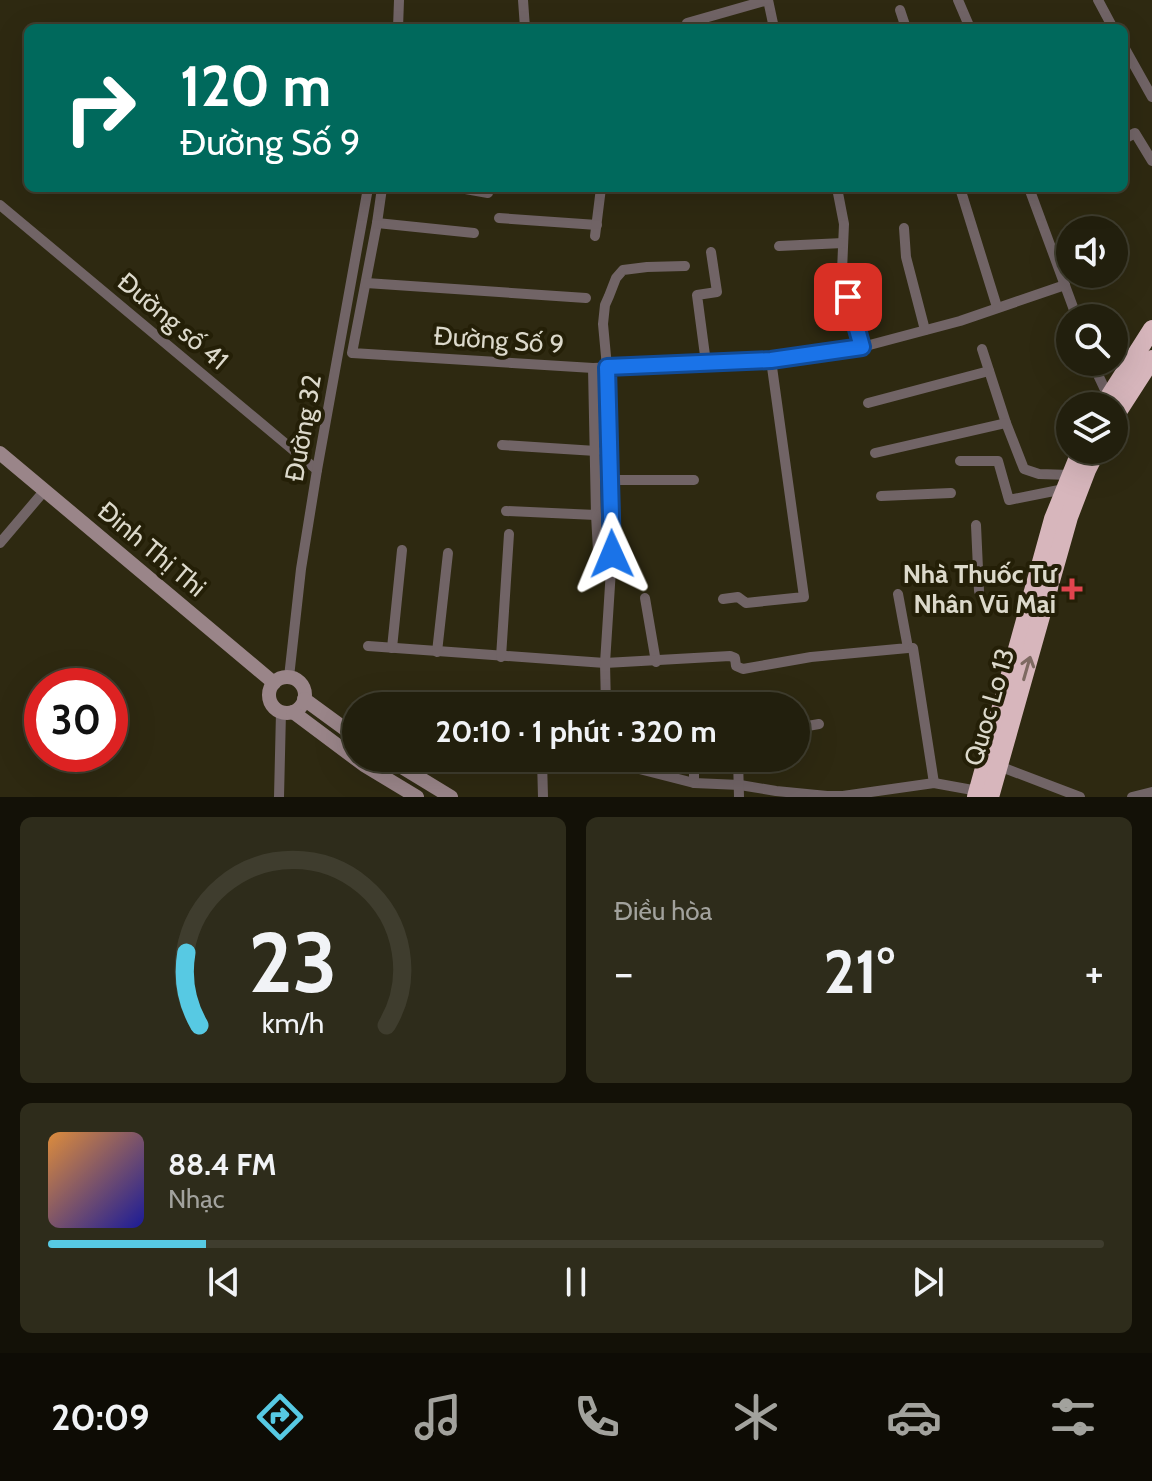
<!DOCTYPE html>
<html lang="vi">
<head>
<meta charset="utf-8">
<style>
	:root { --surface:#221f0d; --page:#2e2c1b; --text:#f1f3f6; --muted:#a2a29d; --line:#3f3d2e; --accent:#57c9e3 }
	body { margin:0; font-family:Cabin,sans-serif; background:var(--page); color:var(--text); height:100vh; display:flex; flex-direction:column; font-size:30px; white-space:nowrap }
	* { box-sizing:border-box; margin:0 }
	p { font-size:26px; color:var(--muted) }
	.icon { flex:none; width:44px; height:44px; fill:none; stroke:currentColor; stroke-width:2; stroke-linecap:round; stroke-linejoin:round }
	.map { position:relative; height:797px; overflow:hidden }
	.side { display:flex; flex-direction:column; gap:20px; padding:20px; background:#131107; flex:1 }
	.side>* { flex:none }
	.top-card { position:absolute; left:24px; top:24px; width:1104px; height:168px; border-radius:12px; box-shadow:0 8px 32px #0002,0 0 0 2px var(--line); background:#00695c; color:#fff; overflow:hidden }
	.tools { position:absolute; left:1056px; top:216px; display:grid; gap:16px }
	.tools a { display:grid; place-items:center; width:72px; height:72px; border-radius:50%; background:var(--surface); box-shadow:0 8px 32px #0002,0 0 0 2px var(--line); font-size:40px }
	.speed { position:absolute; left:24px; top:668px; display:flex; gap:16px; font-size:40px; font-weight:700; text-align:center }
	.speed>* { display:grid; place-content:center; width:104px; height:104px; border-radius:50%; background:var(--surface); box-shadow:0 8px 32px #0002,0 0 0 2px var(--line); line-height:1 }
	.speed .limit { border:12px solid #d22; background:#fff; color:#111 }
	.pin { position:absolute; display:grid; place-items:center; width:68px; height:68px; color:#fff; margin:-34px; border-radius:16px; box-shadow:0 4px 12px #0006 }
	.me { position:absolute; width:88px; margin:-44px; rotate:359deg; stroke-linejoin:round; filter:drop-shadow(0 0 6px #0008) }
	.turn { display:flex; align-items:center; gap:28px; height:168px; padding:0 24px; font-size:36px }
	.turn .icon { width:104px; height:104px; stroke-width:2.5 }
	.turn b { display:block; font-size:56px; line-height:68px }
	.big { font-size:60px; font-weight:800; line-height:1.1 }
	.side .tile { flex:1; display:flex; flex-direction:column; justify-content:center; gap:12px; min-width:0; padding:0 28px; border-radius:12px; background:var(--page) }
	.side .dial { align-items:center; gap:0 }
	.dial svg { height:208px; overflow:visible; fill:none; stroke:var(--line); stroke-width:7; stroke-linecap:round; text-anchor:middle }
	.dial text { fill:var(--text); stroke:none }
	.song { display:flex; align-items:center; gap:24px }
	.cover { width:96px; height:96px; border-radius:12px; background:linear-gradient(135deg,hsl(30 70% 55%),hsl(240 70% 35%)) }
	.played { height:8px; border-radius:4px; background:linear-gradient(90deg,var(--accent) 15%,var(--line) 15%) }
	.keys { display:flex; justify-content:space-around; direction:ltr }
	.heat { display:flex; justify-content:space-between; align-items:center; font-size:44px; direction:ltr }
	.side .tiles { flex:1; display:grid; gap:20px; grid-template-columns:1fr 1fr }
	.tile:last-child { grid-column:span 2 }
	.trip { position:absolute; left:342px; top:692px; width:468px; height:80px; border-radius:40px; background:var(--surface); box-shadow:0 8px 32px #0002,0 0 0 2px var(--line); font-weight:800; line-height:80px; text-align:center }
	.menu { display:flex; height:128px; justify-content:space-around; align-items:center; background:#0e0c05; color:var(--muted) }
	.menu .icon { width:56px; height:56px }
	.menu .selected { color:var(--accent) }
	.menu b { font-size:36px; color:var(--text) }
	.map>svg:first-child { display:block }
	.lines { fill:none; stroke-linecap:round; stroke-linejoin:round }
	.street { stroke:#716466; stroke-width:10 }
	.secondary { stroke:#9a8589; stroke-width:14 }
	.highway { stroke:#d7b6bc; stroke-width:18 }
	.oneway { stroke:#7e6a62 }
	.route-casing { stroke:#114b97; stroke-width:20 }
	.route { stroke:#1a73e8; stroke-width:14 }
	.health-dot { fill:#e0444e; stroke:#241f07; stroke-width:3 }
	.labels { text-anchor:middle; stroke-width:8; stroke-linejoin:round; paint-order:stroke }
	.street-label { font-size:26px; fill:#dcd9cb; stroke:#241f07 }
	.poi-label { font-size:26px; font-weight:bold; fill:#dcd9cb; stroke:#241f07; text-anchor:end }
</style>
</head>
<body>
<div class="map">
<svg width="1152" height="797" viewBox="0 0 1152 797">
	<rect width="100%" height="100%" fill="#2e2911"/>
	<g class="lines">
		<!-- street -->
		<g class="street">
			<polyline points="523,0 525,28"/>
			<polyline points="768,0 774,28"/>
			<polyline points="958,0 970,28"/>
			<polyline points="1098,0 1113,28"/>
			<polyline points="900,10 906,28"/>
			<polyline points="687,23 768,0"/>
			<polyline points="398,28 399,0"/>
			<polyline points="1124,47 1152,97"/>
			<polyline points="1124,139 1135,133 1152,161"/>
			<polyline points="382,188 377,223 352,353 593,368 771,360 862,347 960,321 1065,285"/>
			<polyline points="460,188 488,193"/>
			<polyline points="837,188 844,224 842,271 862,347"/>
			<polyline points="960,188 997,307"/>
			<polyline points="1029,188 1077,318"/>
			<polyline points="0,205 317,470"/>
			<polyline points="499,218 597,225"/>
			<polyline points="377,223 474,233"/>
			<polyline points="904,228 906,257 925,330"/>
			<polyline points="595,236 601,188"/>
			<polyline points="779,246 843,243"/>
			<polyline points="366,283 586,298"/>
			<polyline points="982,349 1006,423 1024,469 1039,474 1070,475"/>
			<polyline points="1092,362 1108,396"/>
			<polyline points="706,363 697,295 717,292 711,252"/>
			<polyline points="868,403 989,371"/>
			<polyline points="502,445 596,451"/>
			<polyline points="875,453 1006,423"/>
			<polyline points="960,461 998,461 1009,500 1064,489"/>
			<polyline points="611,480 694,480"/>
			<polyline points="881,496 951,493"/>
			<polyline points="506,511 596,515 593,368"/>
			<polyline points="596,515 598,551"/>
			<polyline points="976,525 979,591"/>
			<polyline points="0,543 45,490"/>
			<polyline points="645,598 656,662"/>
			<polyline points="723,599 738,597 746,603 804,597 771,360"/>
			<polyline points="368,646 605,663 730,656 735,658 736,666 743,669 811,657 908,648 898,594"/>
			<polyline points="392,648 402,550"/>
			<polyline points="913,648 934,783"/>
			<polyline points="437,652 448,553"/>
			<polyline points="501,657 509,534"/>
			<polyline points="289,677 301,569 317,470 368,188"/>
			<polyline points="686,705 686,706"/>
			<polyline points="606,706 605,663 612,554 607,367 603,324 605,305 609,296 616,278 623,270 647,267 685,266"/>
			<polyline points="796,728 819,724"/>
			<polyline points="502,758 608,761 694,783 740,785 776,791 827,796 843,796 934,783 978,791"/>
			<polyline points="694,758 694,783"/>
			<polyline points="738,758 739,797"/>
			<polyline points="542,760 543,797"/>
			<polyline points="999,766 1080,797"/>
			<polyline points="279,797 281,712"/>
			<polyline points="1132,797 1152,792"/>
		</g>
		<!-- secondary -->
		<g class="secondary">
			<polyline points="0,453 274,683"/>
			<circle cx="287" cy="695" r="18"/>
			<polyline points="304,699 356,737"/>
			<polyline points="293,712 364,765 417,797"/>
			<polyline points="387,758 451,797"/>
		</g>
		<!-- highway -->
		<g class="highway">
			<polyline points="1103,406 1152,329"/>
			<polyline points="1114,418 1152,359"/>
			<polyline points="976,797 1053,519 1081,450"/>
			<polyline points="990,797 1069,517 1087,470 1097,450"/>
		</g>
	</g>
	<!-- one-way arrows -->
	<defs><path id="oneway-shaft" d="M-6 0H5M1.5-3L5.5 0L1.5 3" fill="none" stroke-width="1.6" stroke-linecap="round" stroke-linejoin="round" transform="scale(2)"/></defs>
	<use class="oneway" href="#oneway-shaft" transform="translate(1027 668) rotate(-74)"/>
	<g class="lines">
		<!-- route casing -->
		<g class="route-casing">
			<polyline id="route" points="612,554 607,367 771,360 862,347 848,297"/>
		</g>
		<!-- route -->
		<use href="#route" class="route"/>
	</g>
	<!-- markers -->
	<path class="health-dot" d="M1068 577h8v8h8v8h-8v8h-8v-8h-8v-8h8z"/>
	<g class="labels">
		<!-- street labels -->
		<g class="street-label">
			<text transform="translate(173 321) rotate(40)" y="9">Đường số 41</text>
			<text transform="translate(499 340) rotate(4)" y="9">Đường Số 9</text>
			<text transform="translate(303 428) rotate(-80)" y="9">Đường 32</text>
			<text transform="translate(152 549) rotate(40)" y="9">Đinh Thị Thi</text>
			<text transform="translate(989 707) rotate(-74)" y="9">Quoc Lo 13</text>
		</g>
		<!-- poi labels -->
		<g class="poi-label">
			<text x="1056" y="583">Nhà Thuốc Tư<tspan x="1056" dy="30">Nhân Vū Mai</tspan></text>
		</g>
	</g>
</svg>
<div class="tools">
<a><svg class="icon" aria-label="sound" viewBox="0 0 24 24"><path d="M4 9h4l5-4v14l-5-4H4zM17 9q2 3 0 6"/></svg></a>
<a><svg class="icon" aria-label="search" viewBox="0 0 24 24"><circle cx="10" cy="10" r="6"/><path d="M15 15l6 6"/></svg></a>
<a><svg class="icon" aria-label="layers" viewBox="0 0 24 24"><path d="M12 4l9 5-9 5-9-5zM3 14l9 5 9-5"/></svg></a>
</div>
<div class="speed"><div class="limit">30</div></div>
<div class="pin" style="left:848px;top:297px;background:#d93025"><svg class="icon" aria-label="arrive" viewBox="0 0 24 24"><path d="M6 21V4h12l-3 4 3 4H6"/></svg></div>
<svg class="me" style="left:612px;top:554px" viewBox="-20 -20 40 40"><path d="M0-17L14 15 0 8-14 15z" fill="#1a73e8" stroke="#fff" stroke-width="4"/></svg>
<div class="trip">20:10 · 1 phút · 320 m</div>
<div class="top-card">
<div class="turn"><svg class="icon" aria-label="right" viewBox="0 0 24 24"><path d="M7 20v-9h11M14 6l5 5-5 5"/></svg><div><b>120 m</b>Đường Số 9</div></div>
</div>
</div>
<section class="side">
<div class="tiles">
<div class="tile dial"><svg viewBox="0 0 100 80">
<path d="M14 69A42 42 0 1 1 86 69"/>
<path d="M14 69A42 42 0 0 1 9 41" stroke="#57c9e3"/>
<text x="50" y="56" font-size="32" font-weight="700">23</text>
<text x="50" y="72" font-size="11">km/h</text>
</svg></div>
<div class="tile"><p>Điều hòa</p>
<div class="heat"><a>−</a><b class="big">21°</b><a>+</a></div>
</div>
<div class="tile">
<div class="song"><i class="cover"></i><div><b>88.4 FM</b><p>Nhạc</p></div></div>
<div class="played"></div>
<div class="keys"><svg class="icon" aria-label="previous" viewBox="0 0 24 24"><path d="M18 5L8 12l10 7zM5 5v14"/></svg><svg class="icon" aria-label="pause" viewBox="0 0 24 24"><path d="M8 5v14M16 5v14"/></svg><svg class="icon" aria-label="next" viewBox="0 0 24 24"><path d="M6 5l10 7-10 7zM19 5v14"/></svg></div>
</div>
</div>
</section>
<nav class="menu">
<b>20:09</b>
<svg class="icon selected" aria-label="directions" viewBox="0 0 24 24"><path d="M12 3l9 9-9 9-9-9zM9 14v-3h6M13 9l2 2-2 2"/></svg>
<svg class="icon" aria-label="music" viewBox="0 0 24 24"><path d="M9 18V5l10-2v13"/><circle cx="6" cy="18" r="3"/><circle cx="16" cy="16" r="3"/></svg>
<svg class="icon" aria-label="phone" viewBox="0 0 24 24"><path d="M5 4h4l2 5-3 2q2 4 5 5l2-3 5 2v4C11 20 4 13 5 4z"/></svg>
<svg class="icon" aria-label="climate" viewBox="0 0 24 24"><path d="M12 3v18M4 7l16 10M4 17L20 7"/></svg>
<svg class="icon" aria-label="car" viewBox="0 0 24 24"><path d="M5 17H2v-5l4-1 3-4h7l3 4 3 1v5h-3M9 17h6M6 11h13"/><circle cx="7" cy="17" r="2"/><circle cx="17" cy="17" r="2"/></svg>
<svg class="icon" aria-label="filters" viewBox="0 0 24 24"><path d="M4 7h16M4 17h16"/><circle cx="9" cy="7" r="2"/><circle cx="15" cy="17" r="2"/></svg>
</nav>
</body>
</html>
